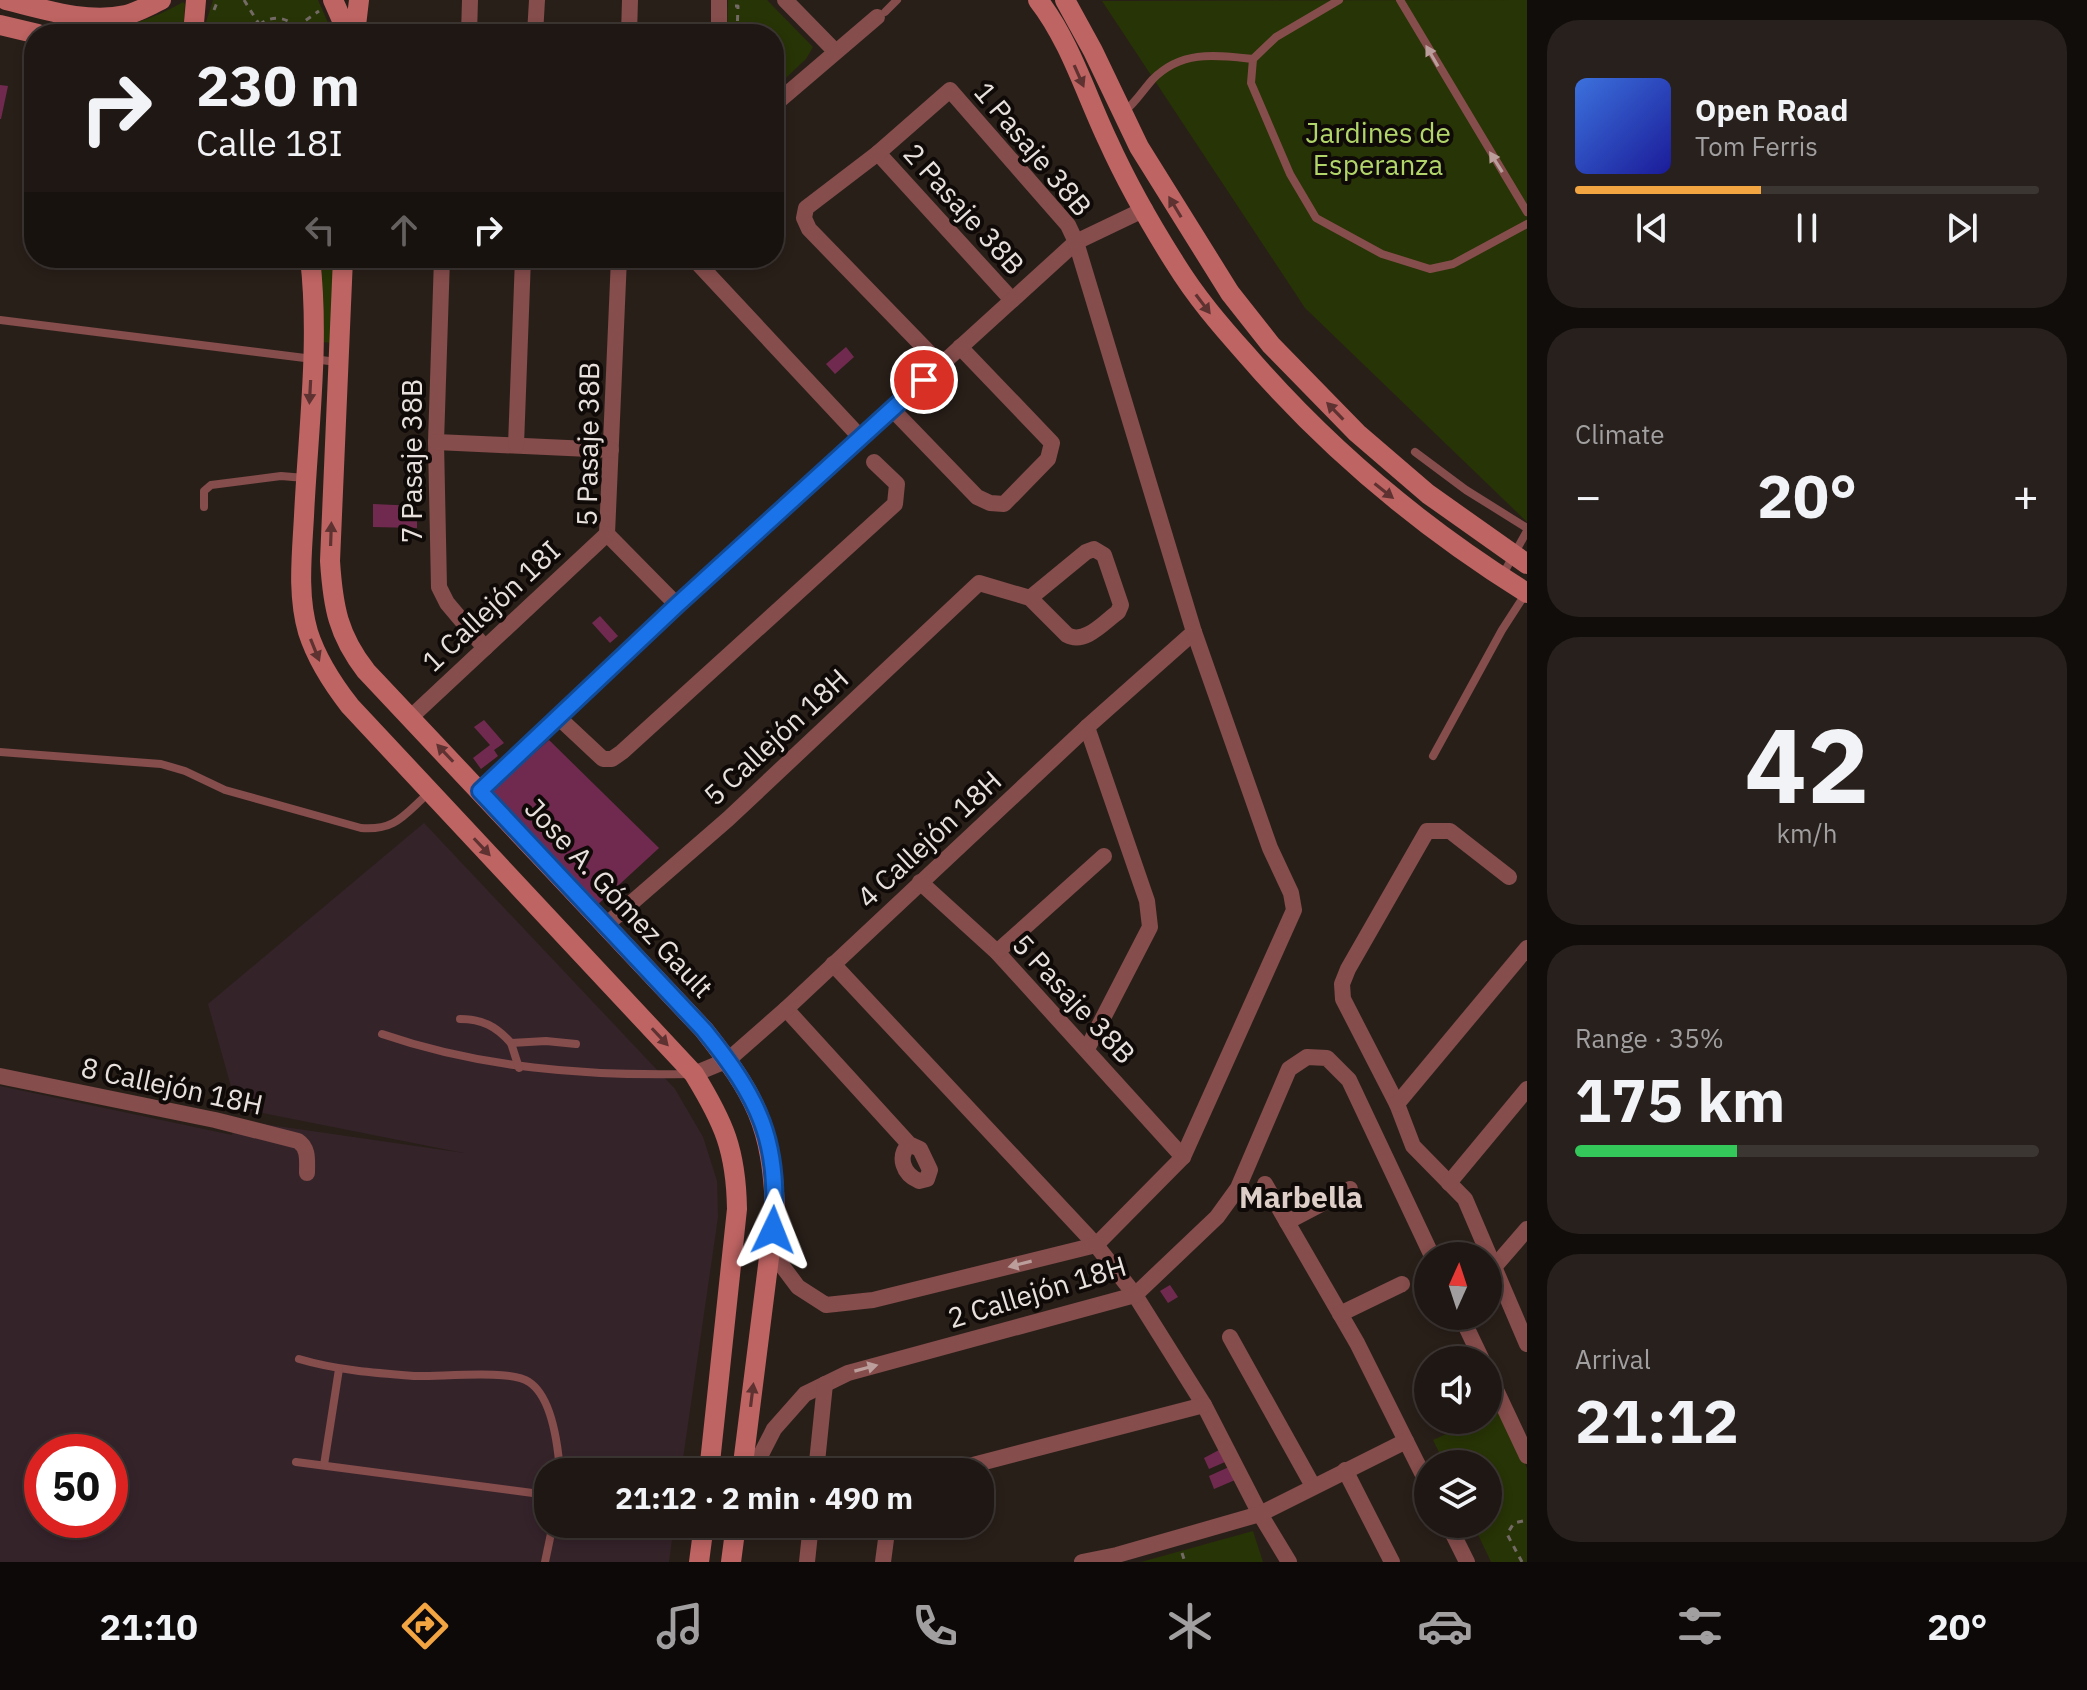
<!DOCTYPE html>
<html lang="en">
<head>
<meta charset="utf-8">
<style>
	:root { --surface:#1f1713; --page:#27201c; --text:#f1f3f6; --muted:#a19fa0; --line:#3c3633; --accent:#f2a541 }
	body { margin:0; font-family:"IBM Plex Sans",sans-serif; background:var(--page); color:var(--text); height:100vh; display:flex; flex-direction:column; font-size:30px; white-space:nowrap }
	* { box-sizing:border-box; margin:0 }
	p { font-size:26px; color:var(--muted) }
	.icon { flex:none; width:44px; height:44px; fill:none; stroke:currentColor; stroke-width:2; stroke-linecap:round; stroke-linejoin:round }
	.map { position:relative; flex:1; overflow:hidden }
	.sheet { display:flex; flex-direction:column; gap:20px; padding:20px; background:#110d0a; width:560px }
	.sheet>* { flex:none }
	.hud { position:absolute; left:24px; top:24px; width:760px; height:244px; border-radius:32px; box-shadow:0 4px 12px #0003,0 0 0 2px var(--line); background:#1f1713; color:var(--text); overflow:hidden }
	.needle { width:52px; rotate:3deg }
	.buttons { position:absolute; left:1414px; top:1242px; display:grid; gap:16px }
	.buttons a { display:grid; place-items:center; width:88px; height:88px; border-radius:50%; background:var(--surface); box-shadow:0 4px 12px #0003,0 0 0 2px var(--line); font-size:40px }
	.speed { position:absolute; left:24px; top:1434px; display:flex; gap:16px; font-size:40px; font-weight:700; text-align:center }
	.speed>* { display:grid; place-content:center; width:104px; height:104px; border-radius:50%; background:var(--surface); box-shadow:0 4px 12px #0003,0 0 0 2px var(--line); line-height:1 }
	.speed .limit { border:12px solid #d22; background:#fff; color:#111 }
	.pin { position:absolute; display:grid; place-items:center; width:68px; height:68px; color:#fff; margin:-34px; border:4px solid #fff; border-radius:50%; box-shadow:0 2px 8px #0007 }
	.me { position:absolute; width:88px; margin:-44px; rotate:2deg; stroke-linejoin:round; filter:drop-shadow(0 0 6px #0008) }
	.turn { display:flex; align-items:center; gap:28px; height:168px; padding:0 40px; font-size:36px }
	.turn .icon { width:104px; height:104px; stroke-width:2.5 }
	.turn b { display:block; font-size:56px; line-height:68px }
	.lanes { display:flex; align-items:center; height:76px; padding:0 40px; background:#0003; justify-content:center; gap:40px; direction:ltr }
	.lanes .off { opacity:.35 }
	.big { font-size:60px; font-weight:700; line-height:1.1 }
	.sheet .card { flex:1; display:flex; flex-direction:column; justify-content:center; gap:12px; min-width:0; padding:0 28px; border-radius:32px; background:var(--page) }
	.sheet .dial { align-items:center; gap:0 }
	.dial b { font-size:104px; line-height:1 }
	.song { display:flex; align-items:center; gap:24px }
	.cover { width:96px; height:96px; border-radius:12px; background:linear-gradient(135deg,hsl(220 70% 55%),hsl(240 70% 35%)) }
	.played { height:8px; border-radius:4px; background:linear-gradient(90deg,var(--accent) 40%,var(--line) 40%) }
	.keys { display:flex; justify-content:space-around; direction:ltr }
	.heat { display:flex; justify-content:space-between; align-items:center; font-size:44px; direction:ltr }
	.charge { height:12px; border-radius:6px; background:linear-gradient(90deg,#34c759 35%,var(--line) 0) }
	.trip { position:absolute; left:534px; top:1458px; width:460px; height:80px; border-radius:32px; background:var(--surface); box-shadow:0 4px 12px #0003,0 0 0 2px var(--line); font-weight:700; line-height:80px; text-align:center }
	.tabs { display:flex; height:128px; justify-content:space-around; align-items:center; background:#0c0908; color:var(--muted) }
	.tabs .icon { width:56px; height:56px }
	.tabs .on { color:var(--accent) }
	.tabs b { font-size:36px; color:var(--text) }
	main { display:flex; flex:1; min-height:0 }
	.map>svg:first-child { display:block }
	.industrial { fill:#35232a; fill-rule:evenodd }
	.green { fill:#273405 }
	.building { fill:#712a4f }
	.lines { fill:none; stroke-linecap:round; stroke-linejoin:round }
	.path { stroke:#736a65; stroke-width:3; stroke-dasharray:6 6; stroke-linecap:butt }
	.lane { stroke:#854d4c; stroke-width:8 }
	.street { stroke:#854d4c; stroke-width:16 }
	.secondary { stroke:#be6463; stroke-width:20 }
	.oneway { fill:#bb9e9b }
	.oneway2 { fill:#5e3231 }
	.route-casing { stroke:#114b97; stroke-width:20 }
	.route { stroke:#1a73e8; stroke-width:14 }
	.labels { text-anchor:middle; stroke-width:8; stroke-linejoin:round; paint-order:stroke }
	.park-label { font-size:28px; fill:#b2d56a; stroke:#0f0a08 }
	.street-label { font-size:28px; fill:#e7e0dc; stroke:#0f0a08 }
	.neighbourhood-label { font-size:30px; font-weight:bold; fill:#ddcfc7; stroke:#0f0a08 }
</style>
</head>
<body>
<main>
<div class="map">
<svg width="1527" height="1562" viewBox="0 0 1527 1562">
	<rect width="100%" height="100%" fill="#291f19"/>
	<!-- industrial -->
	<path class="industrial" d="M 424,823 L 675,1089 L 703,1137 L 717,1181 L 718,1217 L 681,1472 L 548,1472 L 548,1524 L 674,1524 L 669,1562 L 0,1562 L 0,1086 L 232,1135 L 234,1120 L 464,1153 L 237,1108 L 208,1004 ZM 42,1452 L 110,1452 L 110,1520 L 42,1520 Z"/>
	<!-- green -->
	<g class="green">
		<polygon points="213,0 318,0 333,34 206,34 206,22"/>
		<polygon points="728,0 767,0 813,47 806,59 774,89 774,34 727,34"/>
		<polygon points="1527,0 1527,522 1305,308 1102,1"/>
		<path d="M 183,2 L 185,4 L 183,34 L 88,34 L 89,30 C 124,28 152,20 183,2 Z"/>
		<polygon points="321,258 335,258 333,343 322,342"/>
		<polygon points="1500,1409 1527,1468 1527,1562 1491,1562 1473,1524 1488,1524 1488,1464 1445,1464 1433,1440 1476,1420 1488,1420 1488,1414"/>
		<polygon points="1253,1531 1263,1562 1141,1562"/>
	</g>
	<!-- building -->
	<g class="building">
		<polygon points="0,85 8,86 1,119 0,119"/>
		<polygon points="846,347 854,357 835,374 826,364"/>
		<polygon points="373,504 417,506 417,528 373,527"/>
		<polygon points="600,616 618,636 610,643 592,623"/>
		<polygon points="484,720 504,743 494,750 498,756 481,769 473,758 490,745 474,727"/>
		<polygon points="549,740 659,848 596,906 490,792"/>
		<polygon points="1170,1285 1178,1297 1168,1303 1160,1291"/>
		<polygon points="1219,1450 1225,1462 1209,1469 1204,1458"/>
		<polygon points="1229,1467 1235,1480 1214,1489 1209,1476"/>
	</g>
	<g class="lines">
		<!-- path -->
		<g class="path">
			<polyline points="244,0 259,24"/>
			<polyline points="735,6 738,6 737,34"/>
			<polyline points="214,10 218,0"/>
			<polyline points="296,27 319,11"/>
			<path d="M 252,34 C 264,13 289,13 301,34"/>
			<polyline points="1182,1553 1185,1562"/>
			<polyline points="1522,1562 1507,1534 1514,1523 1527,1520"/>
		</g>
		<!-- lane -->
		<g class="lane">
			<polyline points="1339,0 1276,37 1253,59 1251,83 1290,174 1316,218 1382,254 1430,269 1453,264 1527,224"/>
			<polyline points="1400,0 1527,212"/>
			<polyline points="885,12 897,0"/>
			<path d="M 1124,112 C 1136,102 1143,90 1153,79 C 1182,50 1215,55 1253,59"/>
			<polyline points="0,320 337,362"/>
			<polyline points="1415,452 1466,490 1527,528"/>
			<polyline points="204,507 204,491 211,485 281,476 305,478"/>
			<polyline points="1502,576 1527,531"/>
			<path d="M 0,752 L 161,764 L 185,771 L 225,790 L 361,828 C 397,831 405,813 430,792"/>
			<polyline points="1433,756 1502,630 1526,593"/>
			<path d="M 460,1019 C 482,1019 496,1026 511,1043"/>
			<path d="M 382,1034 C 481,1068 585,1076 689,1074"/>
			<polyline points="519,1068 511,1043 546,1041 576,1044"/>
			<path d="M 299,1359 C 336,1370 375,1373 414,1376 C 440,1377 511,1369 529,1382 C 552,1397 558,1446 560,1472"/>
			<polyline points="296,1462 548,1495"/>
			<polyline points="324,1465 339,1369"/>
			<polyline points="568,1524 578,1528 662,1530 694,1524"/>
			<polyline points="545,1562 553,1524"/>
		</g>
		<!-- street -->
		<g class="street">
			<polyline points="785,0 835,51"/>
			<polyline points="469,34 470,0"/>
			<polyline points="535,34 537,0"/>
			<polyline points="629,34 630,0"/>
			<polyline points="719,34 719,0"/>
			<polyline points="774,105 877,17"/>
			<polyline points="878,153 1012,300"/>
			<polyline points="442,258 436,442 439,587 447,603 485,648"/>
			<polyline points="619,258 607,534 677,605"/>
			<polyline points="693,258 861,438"/>
			<polyline points="892,409 977,497 990,503 1004,504 1048,459 1052,443 960,347"/>
			<polyline points="436,442 611,450"/>
			<polyline points="516,445 523,258"/>
			<polyline points="411,717 607,534"/>
			<polyline points="558,717 603,759 612,759 622,752 895,504 897,484 874,462"/>
			<polyline points="480,791 677,605 1076,242 1145,209"/>
			<polyline points="1509,877 1450,831 1427,831 1348,969 1342,984 1343,999 1397,1104 1413,1146 1465,1199 1527,1344"/>
			<polyline points="920,882 997,952 1183,1157"/>
			<path d="M 606,925 L 728,819 L 979,583 L 1030,598 L 1067,635 C 1085,645 1104,622 1118,612 L 1121,605 L 1104,555 L 1094,549 L 1086,552 L 1030,598"/>
			<polyline points="997,952 1104,856"/>
			<polyline points="833,964 1096,1245 1135,1295 1204,1405 1260,1514 1289,1562"/>
			<path d="M 786,1009 L 909,1144 L 920,1149 L 930,1170 L 927,1179 L 919,1181 C 903,1174 897,1157 909,1144"/>
			<polyline points="1087,1049 1150,927 1147,901 1087,727"/>
			<polyline points="694,1074 728,1060 786,1009 1087,727 1194,632"/>
			<path d="M 0,1076 L 215,1120 L 298,1141 C 309,1148 307,1161 307,1173"/>
			<polyline points="1397,1104 1527,948"/>
			<polyline points="1449,1183 1527,1089"/>
			<polyline points="1265,1184 1357,1343 1428,1485"/>
			<polyline points="1287,1222 1350,1189"/>
			<polyline points="771,1251 798,1287 826,1305 873,1300 1096,1245 1183,1157 1294,910 1291,893 1270,848 1194,632 1076,242 1068,225 950,90 878,153 806,208 804,218 809,229 941,365"/>
			<polyline points="1495,1266 1527,1229"/>
			<polyline points="1340,1314 1402,1284"/>
			<polyline points="1461,1316 1482,1360"/>
			<polyline points="1230,1337 1313,1486"/>
			<polyline points="1488,1373 1527,1456"/>
			<polyline points="1345,1470 1392,1562"/>
			<polyline points="752,1472 774,1429 805,1394 848,1373 1135,1295 1217,1217 1238,1188 1289,1069 1307,1057 1327,1058 1349,1080 1432,1256"/>
			<polyline points="816,1472 825,1384"/>
			<polyline points="946,1472 1204,1405"/>
			<polyline points="1448,1524 1467,1562"/>
			<polyline points="807,1562 811,1524"/>
			<polyline points="883,1562 888,1524"/>
			<polyline points="1082,1562 1117,1555 1260,1514 1406,1441"/>
		</g>
		<!-- secondary -->
		<g class="secondary">
			<path d="M 6,0 C 43,9 87,24 126,15 C 138,12 150,5 161,0"/>
			<polyline points="333,0 348,34"/>
			<path d="M 1038,0 C 1070,41 1086,95 1108,141 C 1127,183 1151,225 1175,263 C 1196,297 1220,325 1246,354 C 1327,448 1421,527 1527,593"/>
			<polyline points="1065,0 1093,51 1139,147 1230,293 1271,345 1357,433 1428,494 1527,564"/>
			<polyline points="0,25 38,34"/>
			<polyline points="193,34 196,0"/>
			<polyline points="355,34 359,0"/>
			<path d="M 310,258 C 320,343 308,431 304,516 C 302,554 297,594 308,632 C 317,660 332,683 350,706 L 694,1074 C 724,1123 736,1150 737,1209 L 709,1472"/>
			<path d="M 343,258 L 330,561 C 333,607 338,635 366,671 L 704,1030 C 755,1095 772,1125 775,1210 L 742,1472"/>
			<polyline points="699,1562 704,1524"/>
			<polyline points="731,1562 736,1524"/>
		</g>
	</g>
	<!-- one-way arrows -->
	<defs><path id="oneway-solid" d="M-6-.8H1V-3.2L6.5 0L1 3.2V.8H-6Z" transform="scale(2)"/></defs>
	<g class="oneway">
		<use href="#oneway-solid" transform="translate(1432 56) rotate(-120)"/>
		<use href="#oneway-solid" transform="translate(1496 162) rotate(-122)"/>
		<use href="#oneway-solid" transform="translate(1020 1264) rotate(166)"/>
		<use href="#oneway-solid" transform="translate(866 1368) rotate(-15)"/>
	</g>
	<g class="oneway2">
		<use href="#oneway-solid" transform="translate(1079 76) rotate(66)"/>
		<use href="#oneway-solid" transform="translate(1175 207) rotate(-121)"/>
		<use href="#oneway-solid" transform="translate(1203 304) rotate(53)"/>
		<use href="#oneway-solid" transform="translate(310 392) rotate(93)"/>
		<use href="#oneway-solid" transform="translate(1335 411) rotate(-134)"/>
		<use href="#oneway-solid" transform="translate(1384 491) rotate(38)"/>
		<use href="#oneway-solid" transform="translate(331 534) rotate(-88)"/>
		<use href="#oneway-solid" transform="translate(315 650) rotate(68)"/>
		<use href="#oneway-solid" transform="translate(445 753) rotate(-133)"/>
		<use href="#oneway-solid" transform="translate(482 847) rotate(47)"/>
		<use href="#oneway-solid" transform="translate(660 1037) rotate(47)"/>
		<use href="#oneway-solid" transform="translate(752 1395) rotate(-83)"/>
	</g>
	<g class="lines">
		<!-- route casing -->
		<g class="route-casing">
			<path id="route" d="M 773,1230 C 781,1141 758,1097 704,1030 L 480,791 L 677,605 L 924,380"/>
		</g>
		<!-- route -->
		<use href="#route" class="route"/>
	</g>
	<g class="labels">
		<!-- park labels -->
		<g class="park-label">
			<text x="1378" y="143">Jardines de<tspan x="1378" dy="32">Esperanza</tspan></text>
		</g>
		<!-- street labels -->
		<g class="street-label">
			<text transform="translate(1033 149) rotate(50)" y="10">1 Pasaje 38B</text>
			<text transform="translate(964 209) rotate(48)" y="10">2 Pasaje 38B</text>
			<text transform="translate(588 444) rotate(-89)" y="10">5 Pasaje 38B</text>
			<text transform="translate(412 461) rotate(-90)" y="10">7 Pasaje 38B</text>
			<text transform="translate(491 606) rotate(-43)" y="10">1 Callejón 18I</text>
			<text transform="translate(776 737) rotate(-43)" y="10">5 Callejón 18H</text>
			<text transform="translate(929 839) rotate(-43)" y="10">4 Callejón 18H</text>
			<text transform="translate(619 898) rotate(47)" y="10">Jose A. Gómez Gault</text>
			<text transform="translate(1074 999) rotate(47)" y="10">5 Pasaje 38B</text>
			<text transform="translate(172 1086) rotate(12)" y="10">8 Callejón 18H</text>
			<text transform="translate(1037 1292) rotate(-17)" y="10">2 Callejón 18H</text>
		</g>
		<!-- neighbourhood labels -->
		<g class="neighbourhood-label">
			<text x="1301" y="1208">Marbella</text>
		</g>
	</g>
</svg>
<div class="buttons">
<a><svg class="needle" viewBox="-14 -14 28 28"><path d="M0-13l5 13h-10z" fill="#e53935"/><path d="M0 13l5-13h-10z" fill="#a19fa0"/></svg></a>
<a><svg class="icon" aria-label="sound" viewBox="0 0 24 24"><path d="M4 9h4l5-4v14l-5-4H4zM17 9q2 3 0 6"/></svg></a>
<a><svg class="icon" aria-label="layers" viewBox="0 0 24 24"><path d="M12 4l9 5-9 5-9-5zM3 14l9 5 9-5"/></svg></a>
</div>
<div class="speed"><div class="limit">50</div></div>
<div class="pin" style="left:924px;top:380px;background:#d93025"><svg class="icon" aria-label="arrive" viewBox="0 0 24 24"><path d="M6 21V4h12l-3 4 3 4H6"/></svg></div>
<svg class="me" style="left:773px;top:1230px" viewBox="-20 -20 40 40"><path d="M0-17L14 15 0 8-14 15z" fill="#1a73e8" stroke="#fff" stroke-width="4"/></svg>
<div class="trip">21:12 · 2 min · 490 m</div>
<div class="hud">
<div class="turn"><svg class="icon" aria-label="right" viewBox="0 0 24 24"><path d="M7 20v-9h11M14 6l5 5-5 5"/></svg><div><b>230 m</b>Calle 18I</div></div>
<div class="lanes"><svg class="icon off" aria-label="left" viewBox="0 0 24 24"><path d="M17 20v-9H6M10 6l-5 5 5 5"/></svg><svg class="icon off" aria-label="ahead" viewBox="0 0 24 24"><path d="M12 20V5M6 11l6-6 6 6"/></svg><svg class="icon" aria-label="right" viewBox="0 0 24 24"><path d="M7 20v-9h11M14 6l5 5-5 5"/></svg></div>
</div>
</div>
<section class="sheet">
<div class="card">
<div class="song"><i class="cover"></i><div><b>Open Road</b><p>Tom Ferris</p></div></div>
<div class="played"></div>
<div class="keys"><svg class="icon" aria-label="previous" viewBox="0 0 24 24"><path d="M18 5L8 12l10 7zM5 5v14"/></svg><svg class="icon" aria-label="pause" viewBox="0 0 24 24"><path d="M8 5v14M16 5v14"/></svg><svg class="icon" aria-label="next" viewBox="0 0 24 24"><path d="M6 5l10 7-10 7zM19 5v14"/></svg></div>
</div>
<div class="card"><p>Climate</p>
<div class="heat"><a>−</a><b class="big">20°</b><a>+</a></div>
</div>
<div class="card dial"><b>42</b><p>km/h</p></div>
<div class="card"><p>Range · 35%</p><b class="big">175 km</b><div class="charge"></div></div>
<div class="card"><p>Arrival</p><b class="big">21:12</b></div>
</section>
</main>
<nav class="tabs">
<b>21:10</b>
<svg class="icon on" aria-label="directions" viewBox="0 0 24 24"><path d="M12 3l9 9-9 9-9-9zM9 14v-3h6M13 9l2 2-2 2"/></svg>
<svg class="icon" aria-label="music" viewBox="0 0 24 24"><path d="M9 18V5l10-2v13"/><circle cx="6" cy="18" r="3"/><circle cx="16" cy="16" r="3"/></svg>
<svg class="icon" aria-label="phone" viewBox="0 0 24 24"><path d="M5 4h4l2 5-3 2q2 4 5 5l2-3 5 2v4C11 20 4 13 5 4z"/></svg>
<svg class="icon" aria-label="climate" viewBox="0 0 24 24"><path d="M12 3v18M4 7l16 10M4 17L20 7"/></svg>
<svg class="icon" aria-label="car" viewBox="0 0 24 24"><path d="M5 17H2v-5l4-1 3-4h7l3 4 3 1v5h-3M9 17h6M6 11h13"/><circle cx="7" cy="17" r="2"/><circle cx="17" cy="17" r="2"/></svg>
<svg class="icon" aria-label="filters" viewBox="0 0 24 24"><path d="M4 7h16M4 17h16"/><circle cx="9" cy="7" r="2"/><circle cx="15" cy="17" r="2"/></svg>
<b>20°</b>
</nav>
</body>
</html>
